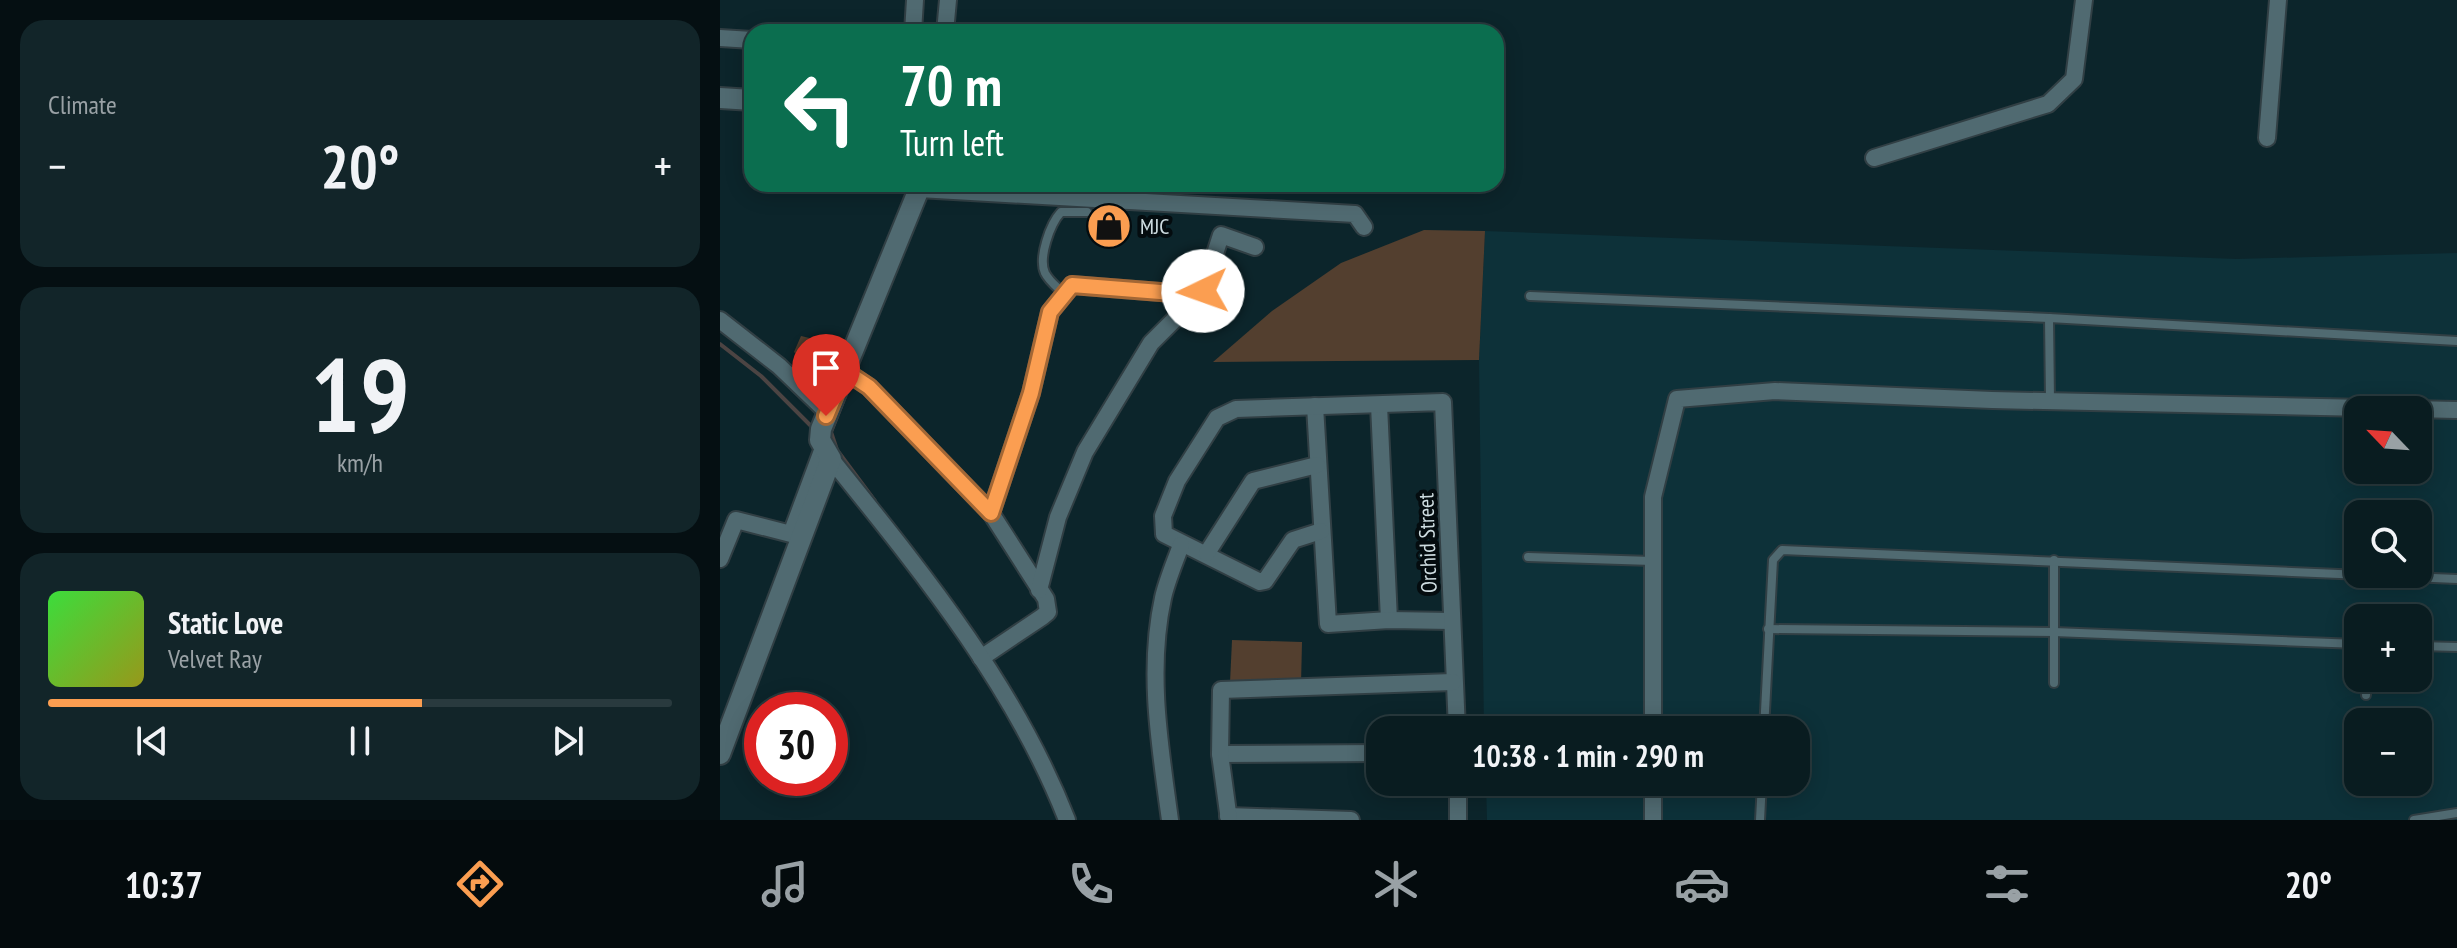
<!DOCTYPE html>
<html lang="en">
<head>
<meta charset="utf-8">
<style>
	:root { --surface:#091c20; --page:#122529; --text:#f1f3f6; --muted:#99a1a5; --line:#293a3e; --accent:#fb9e51 }
	body { margin:0; font-family:"PT Sans Narrow",sans-serif; background:var(--page); color:var(--text); height:100vh; display:flex; flex-direction:column; font-size:30px; white-space:nowrap }
	* { box-sizing:border-box; margin:0 }
	p { font-size:26px; color:var(--muted) }
	.icon { flex:none; width:44px; height:44px; fill:none; stroke:currentColor; stroke-width:2; stroke-linecap:round; stroke-linejoin:round }
	.map { position:relative; flex:1; overflow:hidden }
	.drawer { display:flex; flex-direction:column; gap:20px; padding:20px; background:#050f12; width:720px }
	.drawer>* { flex:none }
	.guide { position:absolute; left:24px; top:24px; width:760px; height:168px; border-radius:24px; box-shadow:0 4px 20px #0003,0 0 0 2px var(--line); background:#0b6e4f; color:#fff; overflow:hidden }
	.needle { width:52px; rotate:295deg }
	.fabs { position:absolute; left:1624px; top:396px; display:grid; gap:16px }
	.fabs a { display:grid; place-items:center; width:88px; height:88px; border-radius:16px; background:var(--surface); box-shadow:0 4px 20px #0003,0 0 0 2px var(--line); font-size:40px }
	.speed { position:absolute; left:24px; top:692px; display:flex; gap:16px; font-size:40px; font-weight:700; text-align:center }
	.speed>* { display:grid; place-content:center; width:104px; height:104px; border-radius:50%; background:var(--surface); box-shadow:0 4px 20px #0003,0 0 0 2px var(--line); line-height:1 }
	.speed .limit { border:12px solid #d22; background:#fff; color:#111 }
	.pin { position:absolute; display:grid; place-items:center; width:68px; height:68px; color:#fff; margin:-82px -34px; border-radius:50% 50% 50% 0; rotate:-45deg; box-shadow:0 0 8px #0007 }
	.pin .icon { rotate:45deg }
	.me { position:absolute; width:88px; margin:-44px; rotate:267deg; stroke-linejoin:round; filter:drop-shadow(0 0 6px #0008) }
	.turn { display:flex; align-items:center; gap:28px; height:168px; padding:0 24px; font-size:36px }
	.turn .icon { width:104px; height:104px; stroke-width:2.5 }
	.turn b { display:block; font-size:56px; line-height:68px }
	.big { font-size:60px; font-weight:700; line-height:1.1 }
	.drawer .tile { flex:1; display:flex; flex-direction:column; justify-content:center; gap:12px; min-width:0; padding:0 28px; border-radius:24px; background:var(--page) }
	.drawer .dial { align-items:center; gap:0 }
	.dial b { font-size:104px; line-height:1 }
	.song { display:flex; align-items:center; gap:24px }
	.cover { width:96px; height:96px; border-radius:12px; background:linear-gradient(135deg,hsl(120 70% 55%),hsl(60 70% 35%)) }
	.played { height:8px; border-radius:4px; background:linear-gradient(90deg,var(--accent) 60%,var(--line) 60%) }
	.keys { display:flex; justify-content:space-around; direction:ltr }
	.heat { display:flex; justify-content:space-between; align-items:center; font-size:44px; direction:ltr }
	.trip { position:absolute; left:646px; top:716px; width:444px; height:80px; border-radius:24px; background:var(--surface); box-shadow:0 4px 20px #0003,0 0 0 2px var(--line); font-weight:700; line-height:80px; text-align:center }
	.menu { display:flex; height:128px; justify-content:space-around; align-items:center; background:#040b0d; color:var(--muted) }
	.menu .icon { width:56px; height:56px }
	.menu .on { color:var(--accent) }
	.menu b { font-size:36px; color:var(--text) }
	main { display:flex; flex:1; min-height:0 }
	.map>svg:first-child { display:block }
	.built { fill:#0d3139; fill-rule:evenodd }
	.green { fill:#533f2f }
	.lines { fill:none; stroke-linecap:round; stroke-linejoin:round }
	.stream { stroke:#4c4443; stroke-width:4 }
	.lane-casing { stroke:#313f44; stroke-width:12 }
	.street-casing { stroke:#313f44; stroke-width:20 }
	.secondary-casing { stroke:#313f44; stroke-width:24 }
	.lane { stroke:#506a71; stroke-width:8 }
	.street { stroke:#506a71; stroke-width:16 }
	.secondary { stroke:#506a71; stroke-width:20 }
	.route-casing { stroke:#a36735; stroke-width:20 }
	.route { stroke:#fb9e51; stroke-width:14 }
	.labels { text-anchor:middle; stroke-width:8; stroke-linejoin:round; paint-order:stroke }
	.poi-label { font-size:22px; fill:#cedce0; stroke:#040c0f; text-anchor:start }
	.street-label { font-size:22px; fill:#cedce0; stroke:#040c0f }
</style>
</head>
<body>
<main>
<section class="drawer">
<div class="tile"><p>Climate</p>
<div class="heat"><a>−</a><b class="big">20°</b><a>+</a></div>
</div>
<div class="tile dial"><b>19</b><p>km/h</p></div>
<div class="tile">
<div class="song"><i class="cover"></i><div><b>Static Love</b><p>Velvet Ray</p></div></div>
<div class="played"></div>
<div class="keys"><svg class="icon" aria-label="previous" viewBox="0 0 24 24"><path d="M18 5L8 12l10 7zM5 5v14"/></svg><svg class="icon" aria-label="pause" viewBox="0 0 24 24"><path d="M8 5v14M16 5v14"/></svg><svg class="icon" aria-label="next" viewBox="0 0 24 24"><path d="M6 5l10 7-10 7zM19 5v14"/></svg></div>
</div>
</section>
<div class="map">
<svg width="1737" height="820" viewBox="0 0 1737 820">
	<rect width="100%" height="100%" fill="#0c252b"/>
	<!-- built -->
	<path class="built" d="M 765,231 L 1517,259 L 1737,253 L 1737,820 L 767,820 L 766,782 L 1076,782 L 1076,730 L 764,730 L 759,361 ZM 1638,410 L 1698,410 L 1698,470 L 1638,470 ZM 1638,514 L 1698,514 L 1698,574 L 1638,574 ZM 1638,618 L 1698,618 L 1698,678 L 1638,678 ZM 1638,722 L 1698,722 L 1698,782 L 1638,782 Z"/>
	<!-- green -->
	<g class="green">
		<polygon points="704,230 765,231 759,360 493,362 552,311 621,263"/>
		<polygon points="81,336 128,347 110,390 74,352"/>
		<polygon points="512,640 582,642 581,685 510,683"/>
	</g>
	<g class="lines">
		<!-- stream -->
		<g class="stream">
			<polyline points="0,344 41,376 93,428"/>
			<polyline points="132,379 111,432 117,450 155,501"/>
		</g>
		<!-- lane casing -->
		<g class="lane-casing">
			<g id="lane">
				<path d="M 343,293 C 337,287 329,281 325,273 C 318,258 330,224 341,212 L 367,212"/>
				<polyline points="810,296 1329,318"/>
				<polyline points="1330,401 1329,318 1737,341"/>
				<polyline points="808,557 932,561"/>
				<polyline points="1048,629 1334,632 1638,644"/>
				<polyline points="1698,646 1737,647"/>
				<polyline points="1334,683 1334,560"/>
				<polyline points="1646,695 1647,678"/>
				<polyline points="1044,730 1053,560 1062,550 1737,579"/>
				<polyline points="1040,820 1042,782"/>
				<polyline points="1694,820 1737,813"/>
			</g>
		</g>
		<!-- street casing -->
		<g class="street-casing">
			<g id="street">
				<polyline points="193,32 195,0"/>
				<polyline points="225,32 228,0"/>
				<polyline points="0,38 32,40"/>
				<polyline points="1547,138 1558,0"/>
				<polyline points="1154,158 1328,104 1354,79 1364,0"/>
				<polyline points="199,189 635,214 644,227"/>
				<polyline points="0,320 59,366 108,413"/>
				<polyline points="125,371 149,387 271,513 326,599 328,612 322,617 261,658"/>
				<polyline points="659,405 669,620"/>
				<polyline points="595,406 608,624 669,620 732,621"/>
				<path d="M 111,459 C 201,571 294,684 347,820"/>
				<polyline points="271,513 311,393 330,312 352,285 453,293 473,298"/>
				<polyline points="601,531 573,540 545,581 540,582 444,534 443,516 457,481 497,418 516,409 723,402 737,730"/>
				<polyline points="487,553 533,481 597,465"/>
				<polyline points="0,559 16,520 71,534 103,448"/>
				<polyline points="319,590 338,517 365,452 431,343 483,291 501,235 535,247"/>
				<polyline points="933,730 933,497 957,399 1055,391 1272,400 1737,410"/>
				<polyline points="500,754 660,753"/>
				<polyline points="933,782 933,820"/>
				<polyline points="508,816 631,820"/>
				<path d="M 450,820 C 440,747 427,671 443,598 C 447,580 455,562 461,545"/>
				<polyline points="509,820 500,754 501,690 733,682"/>
				<polyline points="738,820 738,782"/>
			</g>
		</g>
		<!-- secondary casing -->
		<g class="secondary-casing">
			<g id="secondary">
				<polyline points="0,98 32,100"/>
				<polyline points="0,754 111,459 100,440 101,429 201,184"/>
			</g>
		</g>
		<!-- lane -->
		<use href="#lane" class="lane"/>
		<!-- street -->
		<use href="#street" class="street"/>
		<!-- secondary -->
		<use href="#secondary" class="secondary"/>
	</g>
	<g class="lines">
		<!-- route casing -->
		<g class="route-casing">
			<polyline id="route" points="106,416 125,371 149,387 271,513 311,393 330,312 352,285 453,293 473,298 483,291"/>
		</g>
		<!-- route -->
		<use href="#route" class="route"/>
	</g>
	<!-- icons -->
	<defs>
		<g id="shop-disc" transform="scale(2.3)"><circle r="9.5" fill="#fb9e51" stroke="#040c0f"/><path d="M-5-2.5h2.3a2.7 3.5 0 0 1 5.4 0H5L5.5 6h-11ZM-1.5-2.5h3a1.5 2.3 0 0 0-3 0Z" fill="#111"/></g>
	</defs>
	<g fill-rule="evenodd">
		<use href="#shop-disc" x="389" y="226"/>
	</g>
	<g class="labels">
		<!-- poi labels -->
		<g class="poi-label">
			<text x="420" y="234">MJC</text>
		</g>
		<!-- street labels -->
		<g class="street-label">
			<text transform="translate(707 543) rotate(-92)" y="8">Orchid Street</text>
		</g>
	</g>
</svg>
<div class="fabs">
<a><svg class="needle" viewBox="-14 -14 28 28"><path d="M0-13l5 13h-10z" fill="#e53935"/><path d="M0 13l5-13h-10z" fill="#99a1a5"/></svg></a>
<a><svg class="icon" aria-label="search" viewBox="0 0 24 24"><circle cx="10" cy="10" r="6"/><path d="M15 15l6 6"/></svg></a>
<a>+</a>
<a>−</a>
</div>
<div class="speed"><div class="limit">30</div></div>
<div class="pin" style="left:106px;top:416px;background:#d93025"><svg class="icon" aria-label="arrive" viewBox="0 0 24 24"><path d="M6 21V4h12l-3 4 3 4H6"/></svg></div>
<svg class="me" style="left:483px;top:291px" viewBox="-20 -20 40 40"><circle r="19" fill="#fff"/><path d="M0-13L10 11 0 6-10 11z" fill="#fb9e51"/></svg>
<div class="trip">10:38 · 1 min · 290 m</div>
<div class="guide">
<div class="turn"><svg class="icon" aria-label="left" viewBox="0 0 24 24"><path d="M17 20v-9H6M10 6l-5 5 5 5"/></svg><div><b>70 m</b>Turn left</div></div>
</div>
</div>
</main>
<nav class="menu">
<b>10:37</b>
<svg class="icon on" aria-label="directions" viewBox="0 0 24 24"><path d="M12 3l9 9-9 9-9-9zM9 14v-3h6M13 9l2 2-2 2"/></svg>
<svg class="icon" aria-label="music" viewBox="0 0 24 24"><path d="M9 18V5l10-2v13"/><circle cx="6" cy="18" r="3"/><circle cx="16" cy="16" r="3"/></svg>
<svg class="icon" aria-label="phone" viewBox="0 0 24 24"><path d="M5 4h4l2 5-3 2q2 4 5 5l2-3 5 2v4C11 20 4 13 5 4z"/></svg>
<svg class="icon" aria-label="climate" viewBox="0 0 24 24"><path d="M12 3v18M4 7l16 10M4 17L20 7"/></svg>
<svg class="icon" aria-label="car" viewBox="0 0 24 24"><path d="M5 17H2v-5l4-1 3-4h7l3 4 3 1v5h-3M9 17h6M6 11h13"/><circle cx="7" cy="17" r="2"/><circle cx="17" cy="17" r="2"/></svg>
<svg class="icon" aria-label="filters" viewBox="0 0 24 24"><path d="M4 7h16M4 17h16"/><circle cx="9" cy="7" r="2"/><circle cx="15" cy="17" r="2"/></svg>
<b>20°</b>
</nav>
</body>
</html>
